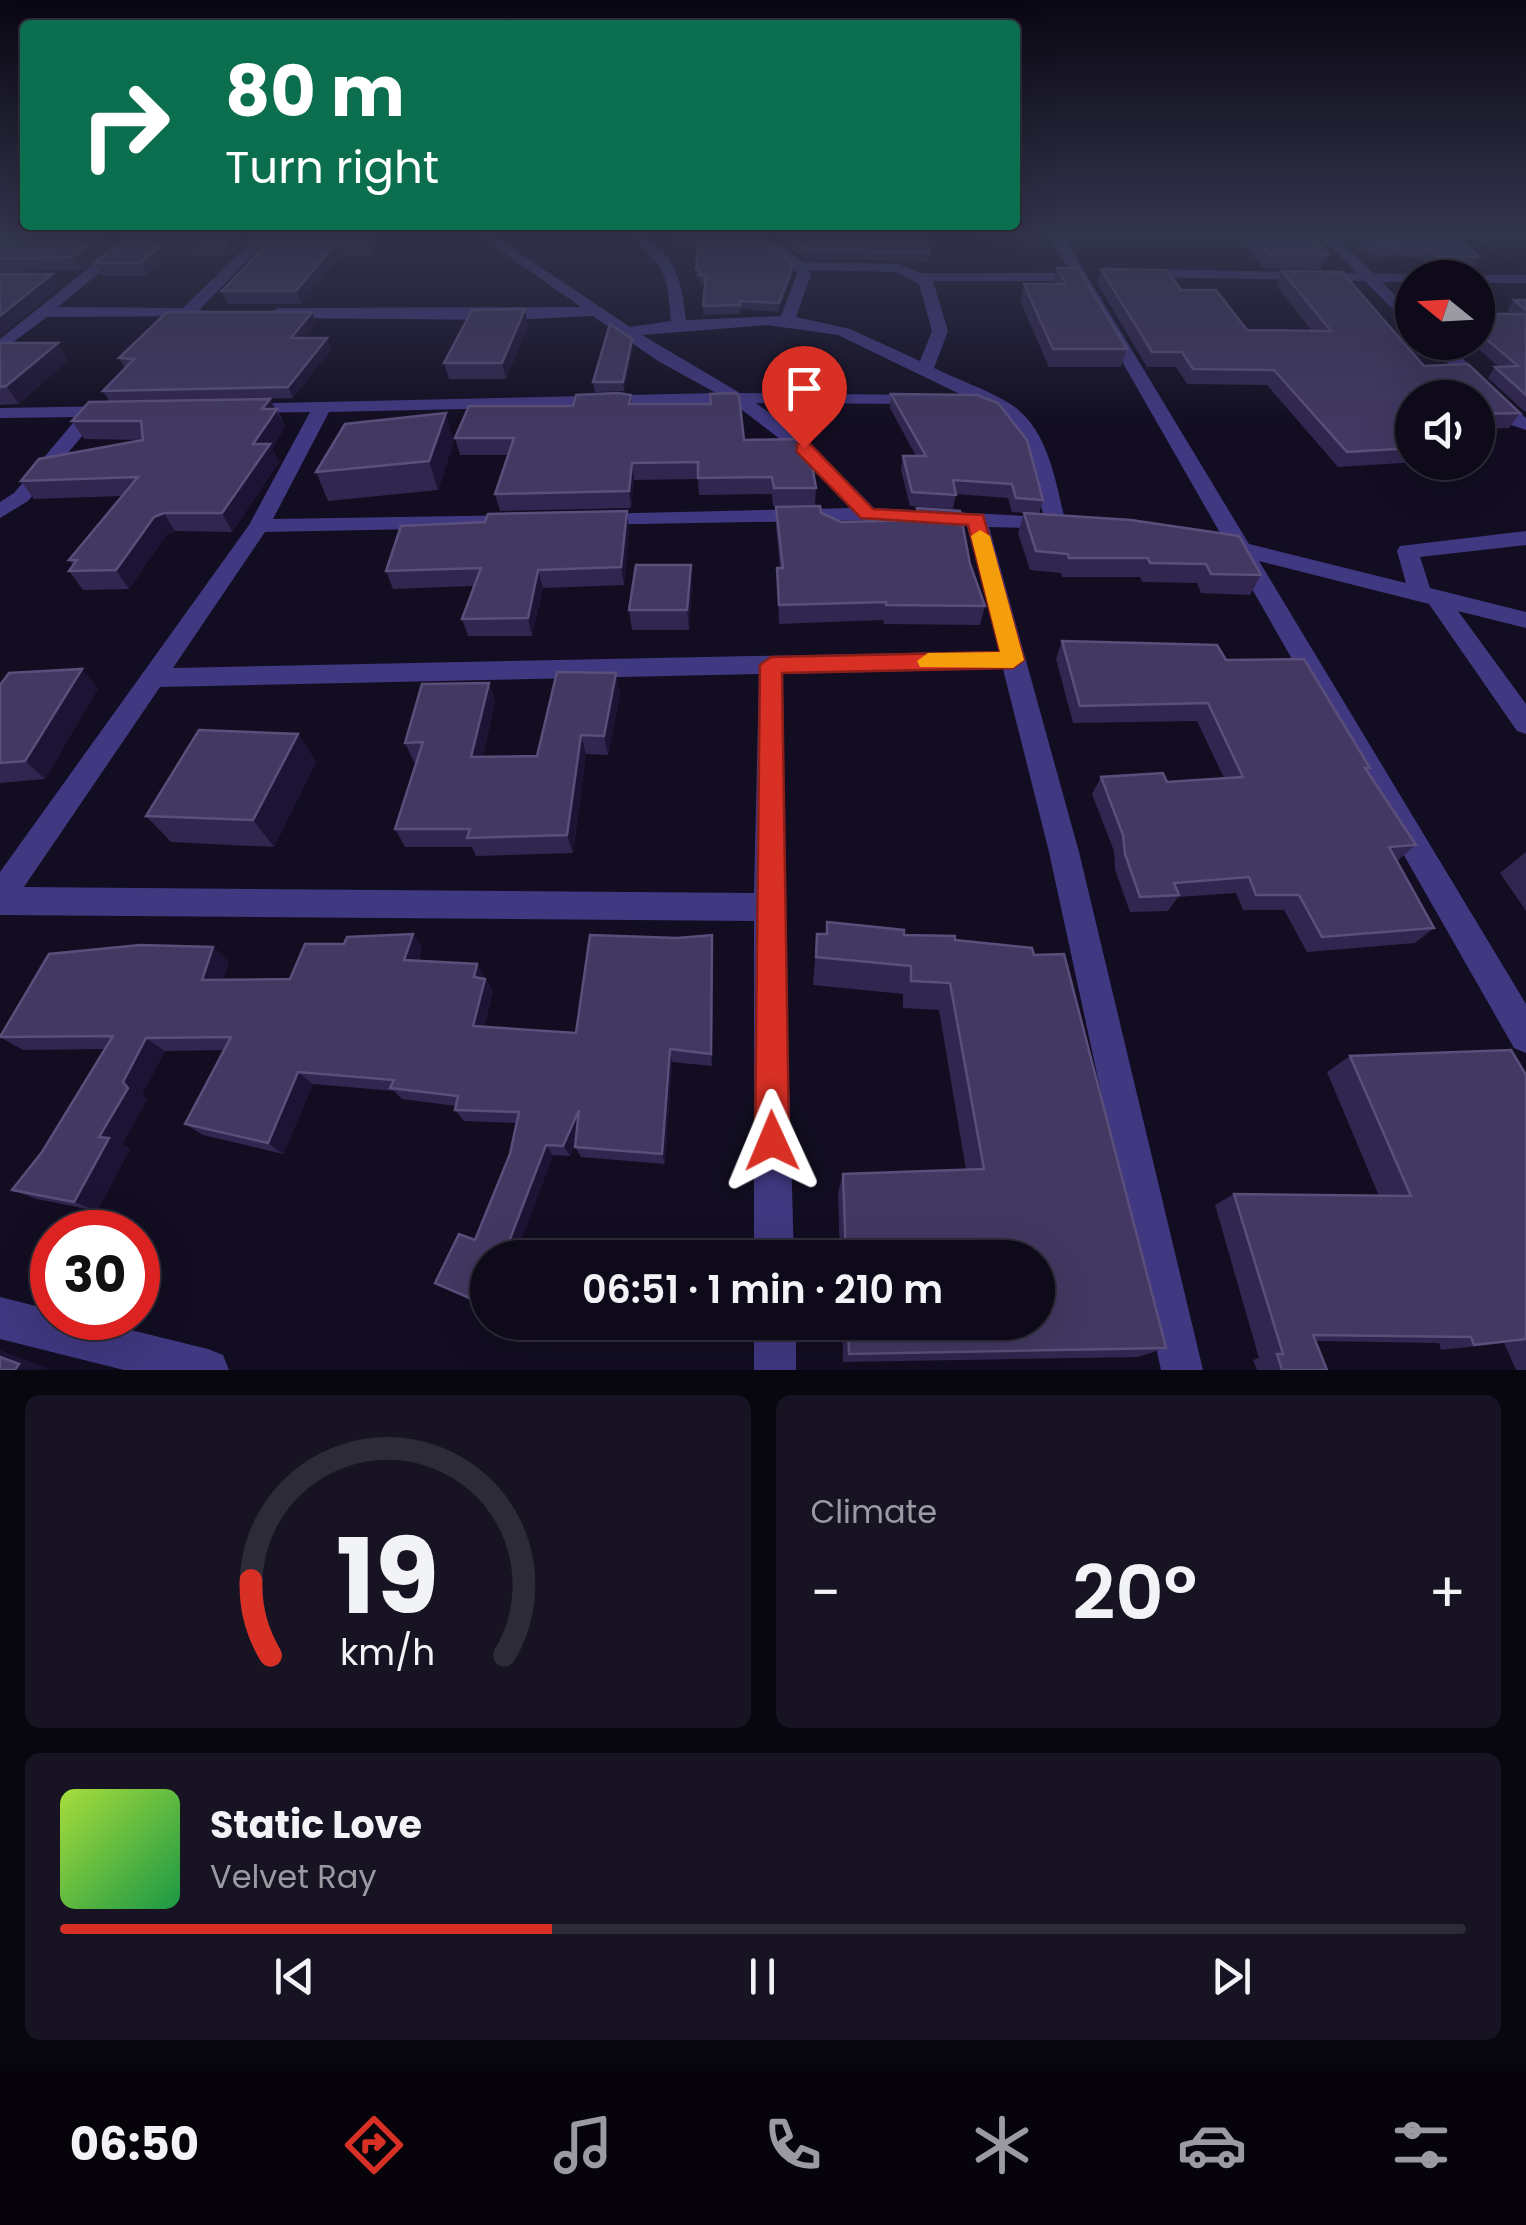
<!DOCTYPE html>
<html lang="en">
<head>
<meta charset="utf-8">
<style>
	:root { --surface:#0e0a19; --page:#171322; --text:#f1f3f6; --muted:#9b9aa2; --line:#2e2b38; --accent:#d93025 }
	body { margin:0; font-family:Poppins,sans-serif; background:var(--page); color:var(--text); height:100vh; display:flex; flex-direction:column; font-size:38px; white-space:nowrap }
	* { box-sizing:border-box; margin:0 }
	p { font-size:32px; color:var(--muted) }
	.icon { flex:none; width:55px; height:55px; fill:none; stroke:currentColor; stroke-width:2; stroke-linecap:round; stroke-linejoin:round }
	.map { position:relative; height:1370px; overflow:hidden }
	.panel { display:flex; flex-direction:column; gap:25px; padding:25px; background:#08060e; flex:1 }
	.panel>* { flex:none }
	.guide { position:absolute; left:20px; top:20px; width:1000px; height:210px; border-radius:10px; box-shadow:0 10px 40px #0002,0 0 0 2px var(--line); background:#0b6e4f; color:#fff; overflow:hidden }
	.needle { width:65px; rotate:288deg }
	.fabs { position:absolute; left:1395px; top:260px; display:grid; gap:20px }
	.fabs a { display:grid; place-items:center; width:100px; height:100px; border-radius:50%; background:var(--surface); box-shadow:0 10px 40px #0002,0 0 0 2px var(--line); font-size:50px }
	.speed { position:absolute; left:30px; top:1210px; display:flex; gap:20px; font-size:50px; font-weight:700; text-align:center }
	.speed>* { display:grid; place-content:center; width:130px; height:130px; border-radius:50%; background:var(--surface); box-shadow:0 10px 40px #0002,0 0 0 2px var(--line); line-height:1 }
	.speed .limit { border:15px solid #d22; background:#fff; color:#111 }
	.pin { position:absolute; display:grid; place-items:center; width:85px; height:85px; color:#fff; margin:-102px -42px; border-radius:50% 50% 50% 0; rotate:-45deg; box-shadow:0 0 10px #0007 }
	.pin .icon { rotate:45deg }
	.me { position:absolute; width:110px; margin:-55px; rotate:359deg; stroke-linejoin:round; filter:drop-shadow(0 0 8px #0008) }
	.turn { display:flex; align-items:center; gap:35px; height:210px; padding:0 40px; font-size:45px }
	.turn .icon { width:130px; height:130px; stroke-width:2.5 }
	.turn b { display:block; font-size:70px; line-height:85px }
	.big { font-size:75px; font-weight:600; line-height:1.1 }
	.panel .widget { flex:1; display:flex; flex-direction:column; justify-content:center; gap:15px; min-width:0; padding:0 35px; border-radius:15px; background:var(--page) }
	.panel .dial { align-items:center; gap:0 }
	.dial svg { height:260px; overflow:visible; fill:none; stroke:var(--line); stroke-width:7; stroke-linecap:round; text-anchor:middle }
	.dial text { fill:var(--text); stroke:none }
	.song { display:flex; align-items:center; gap:30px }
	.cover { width:120px; height:120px; border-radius:15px; background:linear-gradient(135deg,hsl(80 70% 55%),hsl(140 70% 35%)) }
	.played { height:10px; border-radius:5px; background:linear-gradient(90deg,var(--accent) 35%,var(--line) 35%) }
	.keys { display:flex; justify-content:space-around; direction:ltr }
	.heat { display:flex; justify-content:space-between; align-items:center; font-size:55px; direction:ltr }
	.panel .tiles { flex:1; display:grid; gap:25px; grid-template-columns:1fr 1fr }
	.widget:last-child { grid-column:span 2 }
	.trip { position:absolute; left:470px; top:1240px; width:585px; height:100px; border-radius:50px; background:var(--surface); box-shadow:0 10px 40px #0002,0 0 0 2px var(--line); font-weight:600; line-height:100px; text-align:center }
	.tab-bar { display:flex; height:160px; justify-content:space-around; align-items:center; background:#06040a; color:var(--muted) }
	.tab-bar .icon { width:70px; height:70px }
	.tab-bar .on { color:var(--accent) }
	.tab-bar b { font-size:45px; color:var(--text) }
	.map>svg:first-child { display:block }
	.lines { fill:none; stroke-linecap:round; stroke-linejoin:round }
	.minor { fill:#403880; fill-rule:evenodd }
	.wall { fill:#31264f }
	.shaded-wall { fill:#1d1435 }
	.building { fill:#423862; stroke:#5a4f7b; stroke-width:2.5 }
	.route { fill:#d93025; stroke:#8d1f18; stroke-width:2.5 }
	.slow { fill:#f59e0b }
</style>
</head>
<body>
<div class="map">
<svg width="1526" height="1370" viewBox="0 0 1526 1370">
	<rect width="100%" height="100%" fill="#120d21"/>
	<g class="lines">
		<!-- minor -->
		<g class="minor">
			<polygon points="129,236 144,236 58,307 183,308 257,236 271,236 200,309 206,313 203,316 47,317 0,352 0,339"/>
			<path d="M 480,236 L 494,236 L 630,327 L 671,321 C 666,266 666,274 632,236 L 646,236 C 677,258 682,284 686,320 L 781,316 L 797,274 L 790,263 L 752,236 L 767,236 L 803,262 L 899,264 L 921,273 L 1071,273 L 1050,236 L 1063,236 L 1249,544 L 1406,583 L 1397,551 L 1400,546 L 1526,531 L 1526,545 L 1420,557 L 1430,588 L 1526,612 L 1526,628 L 1458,611 L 1526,704 L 1526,734 L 1517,731 L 1429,604 L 1259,561 L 1526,1004 L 1526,1053 L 1514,1048 L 1232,554 L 1204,547 L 1201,542 L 1212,535 L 1223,538 L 1076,281 L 933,281 L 948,331 L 934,368 C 959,380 988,390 1012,405 C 1049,430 1056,484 1066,524 L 1063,529 L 989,527 L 1079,852 L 1203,1370 L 1161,1370 L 1049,852 L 1003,669 L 783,674 L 784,907 L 794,1258 L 754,1258 L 754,921 L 0,915 L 0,872 L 249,525 L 310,412 L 243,413 L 237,412 L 237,404 L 716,393 L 658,361 L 593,316 L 506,320 L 278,318 L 270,313 L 278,308 L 581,307 ZM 809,270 L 897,272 L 919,284 L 932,331 L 920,361 L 850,329 L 796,317 L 811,274 ZM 767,325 L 838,335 L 999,413 L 1025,447 L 1044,517 L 874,508 L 811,444 L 756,403 L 923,404 L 932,399 L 929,395 L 740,393 L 642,335 ZM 733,403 L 797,452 L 851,508 L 594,514 L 584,520 L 587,525 L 868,520 L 967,526 L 999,651 L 173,668 L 265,532 L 519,527 L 529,521 L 519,515 L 273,519 L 329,412 ZM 759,674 L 754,893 L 24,887 L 160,687 Z"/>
			<polygon points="1321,236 1335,236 1373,273 1417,275 1412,282 1382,282 1412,312 1412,325 1406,323 1365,281 1138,277 1131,273 1138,269 1357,273"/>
			<polygon points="1478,275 1526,275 1526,283 1478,283 1478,278 1472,278"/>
			<polygon points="1427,342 1445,342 1526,418 1526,430 1508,424"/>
			<polygon points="113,406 122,411 119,415 98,417 28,501 0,518 0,502 14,493 78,417 0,418 0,408"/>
			<polygon points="0,1297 52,1310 52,1318 82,1318 208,1349 223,1355 229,1370 124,1370 0,1339"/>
			<rect x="754" y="1322" width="42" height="48"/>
		</g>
	</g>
	<!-- wall -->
	<g class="wall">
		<polygon points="0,236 125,236 81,270 0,272"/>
		<polygon points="127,236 252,236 231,256 170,255 148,276 102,276 94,263"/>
		<polygon points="259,236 388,236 370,256 340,257 301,304 228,304 222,291 255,256 250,244"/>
		<polygon points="673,236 757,236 793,266 793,274 778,312 740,309 740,314 703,315 705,284 700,284 699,277 696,277 698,247 674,244"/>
		<polygon points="773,236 925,236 930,252 929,261 804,258"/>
		<polygon points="1237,236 1310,236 1328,254 1321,269 1263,268"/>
		<polygon points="1349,236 1457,236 1479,257 1473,267 1430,267 1420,258 1374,257"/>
		<polygon points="1057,268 1127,349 1121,367 1049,367 1020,301 1024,284 1053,284"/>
		<polygon points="1101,269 1181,290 1247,330 1312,331 1276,285 1282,271 1424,366 1520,413 1509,428 1478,429 1478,398 1412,398 1412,462 1418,462 1338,467 1267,385 1187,384 1176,367 1147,367 1097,283"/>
		<polygon points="1514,300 1526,300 1526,411 1524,411 1488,378 1495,367 1499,367 1471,342 1478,342 1478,314 1511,314 1507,310"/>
		<polygon points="312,312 316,322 304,338 331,349 293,398 249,399 277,409 285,427 272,448 279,462 232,532 175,531 166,535 129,589 83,590 69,571 73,565 69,560 122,496 34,499 21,481 143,440 84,439 72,421 110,402 103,391 125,368 119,358"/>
		<polygon points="528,325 506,379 449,379 444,363"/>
		<polygon points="0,343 68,360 19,404 0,405"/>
		<polygon points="633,348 624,391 595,392 593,382"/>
		<polygon points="891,394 1043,500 1039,514 1012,512 1008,498 956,494 953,509 910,506 901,470 903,456 916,456 890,408"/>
		<polygon points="631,395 632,404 744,440 816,488 815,505 773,506 772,494 699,495 698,479 634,480 631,508 500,511 495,494 508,455 460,455 455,438 573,406"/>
		<polygon points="454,441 438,490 328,501 316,472"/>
		<polygon points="776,507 821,513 841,522 915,520 917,508 970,564 985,606 980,625 884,624 883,620 779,624 777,568 780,568 776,526"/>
		<polygon points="1024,513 1261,575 1250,595 1201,593 1197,583 1142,582 1140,577 1062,577 1061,573 1030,570 1018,533"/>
		<polygon points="629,528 624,585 543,588 532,636 468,636 462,619 474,586 393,589 386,571"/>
		<polygon points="692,585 689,630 632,630 629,610"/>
		<polygon points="1062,641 1226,660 1370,768 1367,771 1416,845 1397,861 1434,928 1415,943 1307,952 1284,910 1243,910 1236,893 1178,897 1168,911 1130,912 1115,870 1114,851 1092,794 1101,777 1167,782 1224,778 1197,721 1073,723 1056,659"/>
		<polygon points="489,683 495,702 483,756 537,756 620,692 608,755 586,754 573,853 476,856 472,847 405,847 395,829 417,762 414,762 405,743"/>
		<polygon points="0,685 98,688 45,779 0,783"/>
		<polygon points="298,734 316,762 274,847 171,842 146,816"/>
		<polygon points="1526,852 1526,911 1500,873"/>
		<polygon points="827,922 904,935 955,940 1166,1348 1138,1357 843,1362 842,1322 1038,1322 1038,1258 840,1258 838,1193 843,1174 966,1170 939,1010 903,1008 903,994 813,985 817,934 826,934"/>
		<polygon points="413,934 422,948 419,960 477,964 493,992 484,1027 576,1033 677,938 712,935 713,950 712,1066 672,1062 665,1164 581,1157 575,1147 575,1143 570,1156 553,1155 515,1256 517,1258 488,1258 488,1307 435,1283 475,1240 510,1154 517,1123 464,1121 455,1110 456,1106 402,1099 394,1091 313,1084 283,1154 203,1135 185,1124 224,1050 165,1051 142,1094 147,1100 122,1144 130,1149 97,1211 37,1199 12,1190 42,1152 105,1049 23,1050 0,1037 229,961 223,980 290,979 344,944"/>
		<polygon points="1350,1056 1526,1075 1526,1370 1516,1370 1504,1343 1441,1350 1439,1343 1316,1341 1327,1370 1257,1370 1253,1360 1259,1358 1215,1205 1234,1194 1379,1196 1327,1072"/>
		<polygon points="655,1322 654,1332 602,1328 598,1325"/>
	</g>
	<!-- shaded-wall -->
	<g class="shaded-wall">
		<polygon points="102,236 125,236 81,270 73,257"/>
		<polygon points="233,236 252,236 231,256 225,244"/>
		<polygon points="373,236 388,236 370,256 366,244"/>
		<polygon points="164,242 170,255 148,276 141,263"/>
		<polygon points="335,244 340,257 301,304 296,291"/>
		<polygon points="793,266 793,274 778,312 779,303"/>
		<polygon points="52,274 60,287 0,337 0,316"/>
		<polygon points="525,309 528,325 506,379 502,363"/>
		<polygon points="312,312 316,322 295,349 291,338"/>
		<polygon points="327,338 331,349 293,398 288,387"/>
		<polygon points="632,339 633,348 624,391 623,382"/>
		<polygon points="58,343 68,360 19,404 6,386"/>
		<polygon points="270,399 285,427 272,448 279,462 232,532 222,513 253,444 262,409"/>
		<polygon points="446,413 454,441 438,490 429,461"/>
		<polygon points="632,463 634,480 631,508 629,491"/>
		<polygon points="627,511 629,528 624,585 621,567"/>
		<polygon points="164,513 175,531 166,535 129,589 116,570 154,517"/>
		<polygon points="691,565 692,585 689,630 687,610"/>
		<polygon points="538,570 543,588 532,636 528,618"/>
		<polygon points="82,669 98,688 45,779 25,761"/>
		<polygon points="616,673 620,692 608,755 604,736"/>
		<polygon points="489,683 495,702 479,775 471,757"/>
		<polygon points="298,734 316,762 274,847 253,820"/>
		<polygon points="581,735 586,754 573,853 567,835"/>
		<polygon points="413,934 422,948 414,974 404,960"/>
		<polygon points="712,935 713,950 712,1066 711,1054"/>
		<polygon points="213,947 229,961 218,994 202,980"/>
		<polygon points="477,964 485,978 474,977"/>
		<polygon points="485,979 493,992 481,1039 473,1026"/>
		<polygon points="146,1038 165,1051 142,1094 147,1100 122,1144 130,1149 97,1211 74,1202 99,1137 123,1082"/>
		<polygon points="670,1049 672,1062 665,1164 662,1154"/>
		<polygon points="298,1072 313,1084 283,1154 268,1143"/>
		<polygon points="579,1110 585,1122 570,1156 563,1146"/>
		<polygon points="546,1145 553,1155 515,1258 505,1252"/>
		<polygon points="0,1350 50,1369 15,1370 0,1357"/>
	</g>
	<!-- building -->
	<g class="building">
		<polygon points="0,236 102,236 73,257 0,259"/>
		<polygon points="127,236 233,236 225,244 164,242 141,263 94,263"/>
		<polygon points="259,236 373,236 366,244 335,244 296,291 222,291 267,244 250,244"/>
		<polygon points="674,236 757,236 787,257 793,266 779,303 740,301 740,305 703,306 706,275 699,275 700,269 696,269 699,239"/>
		<polygon points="784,236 925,236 930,252 805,250"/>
		<polygon points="1254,236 1310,236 1328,254 1269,254"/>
		<polygon points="1365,236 1457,236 1479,257 1436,257 1425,248 1379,247"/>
		<polygon points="1057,268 1078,268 1127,349 1053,349 1024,284 1066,284"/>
		<polygon points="1101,269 1167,270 1181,290 1216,290 1247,330 1331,331 1282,271 1342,272 1424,366 1468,364 1520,413 1478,414 1478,398 1412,398 1412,448 1347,452 1274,370 1193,369 1182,352 1152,352"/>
		<polygon points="0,274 52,274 0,316"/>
		<polygon points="1514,300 1526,300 1526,310"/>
		<polygon points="525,309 502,363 444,363 472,310"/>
		<polygon points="167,312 312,312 291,338 327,338 288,387 103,391 134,359 119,358"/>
		<polygon points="1478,314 1526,314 1526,395 1495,367 1518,366 1478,332"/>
		<polygon points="610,324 632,339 623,382 593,382"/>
		<polygon points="0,343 58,343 6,386 0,387"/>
		<polygon points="618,393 631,395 629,404 711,404 710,394 735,393 739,396 744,440 796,439 810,453 816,488 774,488 772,477 698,478 698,462 632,463 629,491 495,494 514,438 455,438 469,406 573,406 576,395"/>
		<polygon points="891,394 977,395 998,403 1027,440 1043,500 1016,498 1012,484 953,480 956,495 912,492 903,456 926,456"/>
		<polygon points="270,399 262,409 277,409 253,444 270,444 222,513 164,513 154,517 116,570 69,571 77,560 69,560 138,477 21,481 39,459 143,440 141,421 72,421 89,402"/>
		<polygon points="446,413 429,461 316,472 345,424"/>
		<polygon points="820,506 821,513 841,522 920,520 917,508 960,511 970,564 985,606 886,605 886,602 779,605 777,568 783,568 776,507"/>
		<polygon points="627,511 621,567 538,570 528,618 462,619 481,568 386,571 401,526 485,522 488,514"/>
		<polygon points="1024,513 1131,520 1239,536 1261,575 1211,574 1206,564 1150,563 1148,558 1069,558 1068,554 1036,551"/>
		<polygon points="636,565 691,565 687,610 629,610"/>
		<polygon points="1062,641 1217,645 1226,660 1304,659 1370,768 1365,768 1416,845 1389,847 1434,928 1322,937 1299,895 1256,895 1249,877 1174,883 1179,895 1140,897 1125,854 1123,835 1101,777 1163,773 1167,782 1243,777 1208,703 1080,706"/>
		<polygon points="82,669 25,761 0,763 0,685 9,673"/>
		<polygon points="557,672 616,673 604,736 581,735 567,835 467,838 470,829 395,829 423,742 405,743 422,684 489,683 471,757 537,756"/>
		<polygon points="199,730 298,734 253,820 146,816"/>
		<polygon points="827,922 904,930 904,935 955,936 955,940 1032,948 1034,955 1064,954 1166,1348 849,1354 848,1322 1038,1322 1038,1258 846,1258 843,1174 984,1169 950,983 911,981 911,966 816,957 817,934 827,934"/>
		<polygon points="413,934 404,960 477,964 474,977 485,979 473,1026 576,1033 590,935 677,938 712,935 711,1054 670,1049 662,1154 575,1147 579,1110 563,1146 546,1145 505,1252 515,1256 515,1258 488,1258 488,1306 435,1283 459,1234 475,1240 510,1154 519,1112 455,1110 458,1096 390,1088 394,1080 298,1072 268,1143 185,1124 231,1037 146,1038 123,1082 128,1088 99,1137 109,1138 74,1202 12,1190 42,1152 113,1036 0,1037 49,954 140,945 213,947 202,980 290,979 305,944 344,944 347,937"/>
		<polygon points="1511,1050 1526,1075 1526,1339 1474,1345 1471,1337 1313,1335 1327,1370 1282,1370 1277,1354 1283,1354 1234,1194 1411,1196 1350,1056"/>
		<polygon points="599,1322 652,1322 652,1329 598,1325"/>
		<polygon points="0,1357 19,1364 15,1370 0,1370"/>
	</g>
	<!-- sky -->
	<linearGradient id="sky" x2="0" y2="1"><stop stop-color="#0a0712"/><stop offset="0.55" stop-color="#33354e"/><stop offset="1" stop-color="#33354e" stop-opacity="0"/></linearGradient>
	<rect width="1526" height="427" fill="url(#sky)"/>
	<!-- route -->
	<polygon class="route" points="804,443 810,444 873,509 983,515 1024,660 1013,668 782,673 789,1141 784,1153 772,1157 760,1153 755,1141 760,665 771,657 1000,652 968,525 861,518 797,452 797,444"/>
	<!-- slow -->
	<polygon class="slow" points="980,530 990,536 1024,660 1013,668 920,667 917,661 928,653 1000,652 971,536"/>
</svg>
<div class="fabs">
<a><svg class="needle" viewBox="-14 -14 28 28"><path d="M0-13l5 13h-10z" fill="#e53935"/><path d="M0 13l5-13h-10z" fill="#9b9aa2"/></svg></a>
<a><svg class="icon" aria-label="sound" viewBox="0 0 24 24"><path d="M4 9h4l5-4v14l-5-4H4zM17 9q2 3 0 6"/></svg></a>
</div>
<div class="speed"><div class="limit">30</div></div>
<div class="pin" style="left:804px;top:448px;background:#d93025"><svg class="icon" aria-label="arrive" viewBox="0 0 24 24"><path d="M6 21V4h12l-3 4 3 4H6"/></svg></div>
<svg class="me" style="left:772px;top:1141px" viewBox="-20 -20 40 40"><path d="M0-17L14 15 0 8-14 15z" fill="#d93025" stroke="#fff" stroke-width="4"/></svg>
<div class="trip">06:51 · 1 min · 210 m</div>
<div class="guide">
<div class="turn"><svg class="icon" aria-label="right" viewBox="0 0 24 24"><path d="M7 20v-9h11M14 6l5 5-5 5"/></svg><div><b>80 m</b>Turn right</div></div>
</div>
</div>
<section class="panel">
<div class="tiles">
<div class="widget dial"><svg viewBox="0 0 100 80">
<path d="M14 69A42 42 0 1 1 86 69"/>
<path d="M14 69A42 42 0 0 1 8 46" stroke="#d93025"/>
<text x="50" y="56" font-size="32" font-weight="700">19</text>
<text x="50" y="72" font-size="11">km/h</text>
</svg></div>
<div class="widget"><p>Climate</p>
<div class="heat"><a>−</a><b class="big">20°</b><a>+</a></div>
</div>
<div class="widget">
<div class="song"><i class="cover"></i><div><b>Static Love</b><p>Velvet Ray</p></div></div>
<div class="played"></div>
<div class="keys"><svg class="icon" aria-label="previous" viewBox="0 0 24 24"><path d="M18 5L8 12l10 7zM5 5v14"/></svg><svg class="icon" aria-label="pause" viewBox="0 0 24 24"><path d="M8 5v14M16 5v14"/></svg><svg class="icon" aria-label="next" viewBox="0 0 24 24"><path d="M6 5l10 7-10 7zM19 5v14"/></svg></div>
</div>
</div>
</section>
<nav class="tab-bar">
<b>06:50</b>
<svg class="icon on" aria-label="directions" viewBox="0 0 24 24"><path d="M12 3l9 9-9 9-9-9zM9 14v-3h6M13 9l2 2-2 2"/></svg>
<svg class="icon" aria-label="music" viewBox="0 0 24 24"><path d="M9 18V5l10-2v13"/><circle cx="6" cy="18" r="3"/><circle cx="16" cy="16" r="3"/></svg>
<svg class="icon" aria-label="phone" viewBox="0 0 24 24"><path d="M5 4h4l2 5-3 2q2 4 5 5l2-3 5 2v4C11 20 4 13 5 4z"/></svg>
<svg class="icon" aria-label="climate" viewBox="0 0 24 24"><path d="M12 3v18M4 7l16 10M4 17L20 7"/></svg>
<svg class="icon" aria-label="car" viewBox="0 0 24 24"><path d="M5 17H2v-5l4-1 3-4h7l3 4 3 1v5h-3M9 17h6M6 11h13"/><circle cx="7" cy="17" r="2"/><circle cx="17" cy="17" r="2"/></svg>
<svg class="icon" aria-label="filters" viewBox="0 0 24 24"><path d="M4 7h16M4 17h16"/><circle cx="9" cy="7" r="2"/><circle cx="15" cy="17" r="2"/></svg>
</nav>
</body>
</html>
